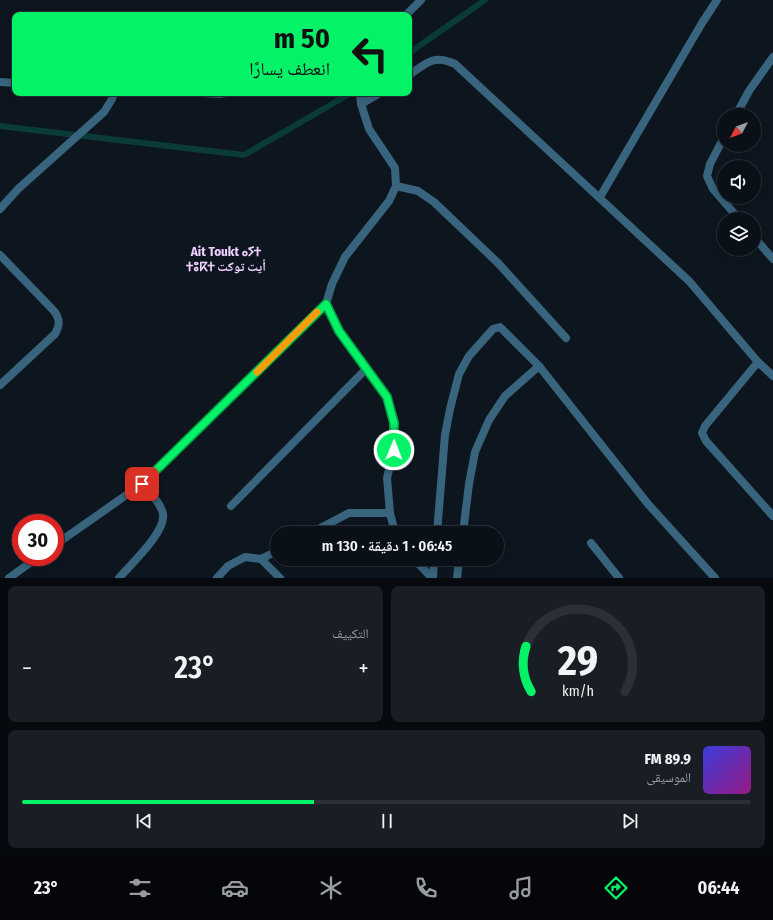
<!DOCTYPE html>
<html lang="ar">
<head>
<meta charset="utf-8">
<style>
	:root { --surface:#0a1017; --page:#181e24; --text:#f1f3f6; --muted:#999da1; --line:#2a3036; --accent:#04f267 }
	body { margin:0; font-family:"Fira Sans Condensed","Noto Naskh Arabic","Noto Sans Tifinagh",sans-serif; background:var(--page); color:var(--text); direction:rtl; height:100vh; display:flex; flex-direction:column; font-size:15px; white-space:nowrap }
	* { box-sizing:border-box; margin:0 }
	p { font-size:13px; color:var(--muted) }
	.icon { flex:none; width:22px; height:22px; fill:none; stroke:currentColor; stroke-width:2; stroke-linecap:round; stroke-linejoin:round }
	.map { position:relative; height:578px; overflow:hidden; direction:ltr }
	.side { display:flex; flex-direction:column; gap:8px; padding:8px; background:#06090d; flex:1 }
	.side>* { flex:none }
	.guide { position:absolute; left:12px; top:12px; width:400px; height:84px; border-radius:8px; box-shadow:0 2px 10px #0003,0 0 0 1px var(--line); direction:rtl; background:#04f267; color:#111; overflow:hidden }
	.needle { width:26px; rotate:229deg }
	.fabs { position:absolute; left:717px; top:108px; display:grid; gap:8px }
	.fabs a { display:grid; place-items:center; width:44px; height:44px; border-radius:50%; background:var(--surface); box-shadow:0 2px 10px #0003,0 0 0 1px var(--line); font-size:20px }
	.speed { position:absolute; left:12px; top:514px; display:flex; gap:8px; font-size:20px; font-weight:700; text-align:center }
	.speed>* { display:grid; place-content:center; width:52px; height:52px; border-radius:50%; background:var(--surface); box-shadow:0 2px 10px #0003,0 0 0 1px var(--line); line-height:1 }
	.speed .limit { border:6px solid #d22; background:#fff; color:#111 }
	.pin { position:absolute; display:grid; place-items:center; width:34px; height:34px; color:#fff; margin:-17px; border-radius:8px; box-shadow:0 2px 6px #0006 }
	.me { position:absolute; width:44px; margin:-22px; rotate:1deg; stroke-linejoin:round; filter:drop-shadow(0 0 3px #0008) }
	.turn { display:flex; align-items:center; gap:14px; height:84px; padding:0 16px; font-size:18px }
	.turn .icon { width:52px; height:52px; stroke-width:2.5 }
	.turn b { display:block; font-size:28px; line-height:34px }
	.big { font-size:30px; font-weight:600; line-height:1.1 }
	.side .widget { flex:1; display:flex; flex-direction:column; justify-content:center; gap:6px; min-width:0; padding:0 14px; border-radius:8px; background:var(--page) }
	.side .dial { align-items:center; gap:0 }
	.dial svg { height:104px; overflow:visible; fill:none; stroke:var(--line); stroke-width:7; stroke-linecap:round; text-anchor:middle }
	.dial text { fill:var(--text); stroke:none }
	.song { display:flex; align-items:center; gap:12px }
	.cover { width:48px; height:48px; border-radius:6px; background:linear-gradient(135deg,hsl(240 70% 55%),hsl(310 70% 35%)) }
	.played { height:4px; border-radius:2px; background:linear-gradient(90deg,var(--accent) 40%,var(--line) 40%) }
	.keys { display:flex; justify-content:space-around; direction:ltr }
	.heat { display:flex; justify-content:space-between; align-items:center; font-size:22px; direction:ltr }
	.side .tiles { flex:1; display:grid; gap:8px; grid-template-columns:1fr 1fr }
	.widget:last-child { grid-column:span 2 }
	.trip { position:absolute; left:270px; top:526px; width:234px; height:40px; border-radius:20px; background:var(--surface); box-shadow:0 2px 10px #0003,0 0 0 1px var(--line); font-weight:600; line-height:40px; text-align:center; direction:rtl }
	.tab-bar { display:flex; height:64px; justify-content:space-around; align-items:center; background:#040609; color:var(--muted) }
	.tab-bar .icon { width:28px; height:28px }
	.tab-bar .selected { color:var(--accent) }
	.tab-bar b { font-size:18px; color:var(--text) }
	.map>svg:first-child { display:block }
	.lines { fill:none; stroke-linecap:round; stroke-linejoin:round }
	.stream { stroke:#0a3b39; stroke-width:6 }
	.street { stroke:#38657d; stroke-width:8 }
	.route-casing { stroke:#039d43; stroke-width:10 }
	.route { stroke:#04f267; stroke-width:7 }
	.slow { stroke:#f59e0b; stroke-width:7 }
	.labels { text-anchor:middle; stroke-width:4; stroke-linejoin:round; paint-order:stroke }
	.quarter-label { font-size:13px; font-weight:bold; fill:#efcefe; stroke:#0d161f }
</style>
</head>
<body>
<div class="map">
<svg width="773" height="578" viewBox="0 0 773 578">
	<rect width="100%" height="100%" fill="#0d161f"/>
	<g class="lines">
		<!-- stream -->
		<g class="stream">
			<polyline points="409,53 485,0"/>
			<polyline points="0,126 244,155 351,93"/>
		</g>
		<!-- street -->
		<g class="street">
			<polyline points="406,15 421,0"/>
			<path d="M 409,75 C 427,63 433,54 455,64 L 689,281 L 758,362 L 773,376"/>
			<polyline points="0,82 15,83"/>
			<polyline points="202,93 220,94 226,93"/>
			<polyline points="360,93 361,104 369,129 395,168 396,186 389,201 345,257 332,284 326,304 339,331 387,397 395,423 394,450 387,478 390,513 395,533"/>
			<polyline points="361,104 380,93"/>
			<polyline points="736,115 749,91 773,57"/>
			<polyline points="724,137 710,164 707,176 713,189 739,219"/>
			<polyline points="396,186 418,191 434,202 498,263 566,338"/>
			<polyline points="600,197 702,23 717,0"/>
			<polyline points="0,209 18,189 104,112 112,99 114,93"/>
			<polyline points="754,237 773,259"/>
			<path d="M 0,255 L 54,311 C 60,319 60,325 55,334 L 0,385"/>
			<polyline points="758,362 705,426 702,433 706,441 773,516"/>
			<polyline points="231,506 366,369"/>
			<polyline points="311,533 349,513 390,513"/>
			<polyline points="437,533 445,435 450,409 459,374 469,356 493,329 500,327 539,366 648,504 715,578"/>
			<polyline points="463,533 469,484 475,452 489,420 505,396 539,366"/>
			<polyline points="591,543 619,578"/>
			<polyline points="55,545 142,484 326,304"/>
			<polyline points="261,559 280,578"/>
			<polyline points="414,559 432,578"/>
			<polyline points="9,578 38,557"/>
			<path d="M 119,578 C 131,564 166,532 163,514 C 161,503 149,492 142,484"/>
			<polyline points="217,578 228,566 245,557 261,559 277,551"/>
			<polyline points="433,578 434,559"/>
			<polyline points="457,578 459,559"/>
		</g>
	</g>
	<g class="lines">
		<!-- route casing -->
		<g class="route-casing">
			<polyline id="route" points="142,484 326,304 339,331 387,397 394,423 394,450"/>
		</g>
		<!-- route -->
		<use href="#route" class="route"/>
		<!-- slow -->
		<polyline class="slow" points="257,372 317,312"/>
	</g>
	<g class="labels">
		<!-- quarter labels -->
		<g class="quarter-label">
			<text x="226" y="256">Ait Toukt ⴰⵢⵜ<tspan x="226" dy="15">ⵜⵓⴽⵜ أيت توكت</tspan></text>
		</g>
	</g>
</svg>
<div class="fabs">
<a><svg class="needle" viewBox="-14 -14 28 28"><path d="M0-13l5 13h-10z" fill="#e53935"/><path d="M0 13l5-13h-10z" fill="#999da1"/></svg></a>
<a><svg class="icon" aria-label="sound" viewBox="0 0 24 24"><path d="M4 9h4l5-4v14l-5-4H4zM17 9q2 3 0 6"/></svg></a>
<a><svg class="icon" aria-label="layers" viewBox="0 0 24 24"><path d="M12 4l9 5-9 5-9-5zM3 14l9 5 9-5"/></svg></a>
</div>
<div class="speed"><div class="limit">30</div></div>
<div class="pin" style="left:142px;top:484px;background:#d93025"><svg class="icon" aria-label="arrive" viewBox="0 0 24 24"><path d="M6 21V4h12l-3 4 3 4H6"/></svg></div>
<svg class="me" style="left:394px;top:450px" viewBox="-20 -20 40 40"><circle r="17" fill="#04f267" stroke="#fff" stroke-width="3"/><path d="M0-11L8 9 0 5-8 9z" fill="#fff"/></svg>
<div class="trip">06:45 · 1 دقيقة · 130 m</div>
<div class="guide">
<div class="turn"><svg class="icon" aria-label="left" viewBox="0 0 24 24"><path d="M17 20v-9H6M10 6l-5 5 5 5"/></svg><div><b>50 m</b>انعطف يسارًا</div></div>
</div>
</div>
<section class="side">
<div class="tiles">
<div class="widget dial"><svg viewBox="0 0 100 80">
<path d="M14 69A42 42 0 1 1 86 69"/>
<path d="M14 69A42 42 0 0 1 10 34" stroke="#04f267"/>
<text x="50" y="56" font-size="32" font-weight="700">29</text>
<text x="50" y="72" font-size="11">km/h</text>
</svg></div>
<div class="widget"><p>التكييف</p>
<div class="heat"><a>−</a><b class="big">23°</b><a>+</a></div>
</div>
<div class="widget">
<div class="song"><i class="cover"></i><div><b>89.9 FM</b><p>الموسيقى</p></div></div>
<div class="played"></div>
<div class="keys"><svg class="icon" aria-label="previous" viewBox="0 0 24 24"><path d="M18 5L8 12l10 7zM5 5v14"/></svg><svg class="icon" aria-label="pause" viewBox="0 0 24 24"><path d="M8 5v14M16 5v14"/></svg><svg class="icon" aria-label="next" viewBox="0 0 24 24"><path d="M6 5l10 7-10 7zM19 5v14"/></svg></div>
</div>
</div>
</section>
<nav class="tab-bar">
<b>06:44</b>
<svg class="icon selected" aria-label="directions" viewBox="0 0 24 24"><path d="M12 3l9 9-9 9-9-9zM9 14v-3h6M13 9l2 2-2 2"/></svg>
<svg class="icon" aria-label="music" viewBox="0 0 24 24"><path d="M9 18V5l10-2v13"/><circle cx="6" cy="18" r="3"/><circle cx="16" cy="16" r="3"/></svg>
<svg class="icon" aria-label="phone" viewBox="0 0 24 24"><path d="M5 4h4l2 5-3 2q2 4 5 5l2-3 5 2v4C11 20 4 13 5 4z"/></svg>
<svg class="icon" aria-label="climate" viewBox="0 0 24 24"><path d="M12 3v18M4 7l16 10M4 17L20 7"/></svg>
<svg class="icon" aria-label="car" viewBox="0 0 24 24"><path d="M5 17H2v-5l4-1 3-4h7l3 4 3 1v5h-3M9 17h6M6 11h13"/><circle cx="7" cy="17" r="2"/><circle cx="17" cy="17" r="2"/></svg>
<svg class="icon" aria-label="filters" viewBox="0 0 24 24"><path d="M4 7h16M4 17h16"/><circle cx="9" cy="7" r="2"/><circle cx="15" cy="17" r="2"/></svg>
<b>23°</b>
</nav>
</body>
</html>
